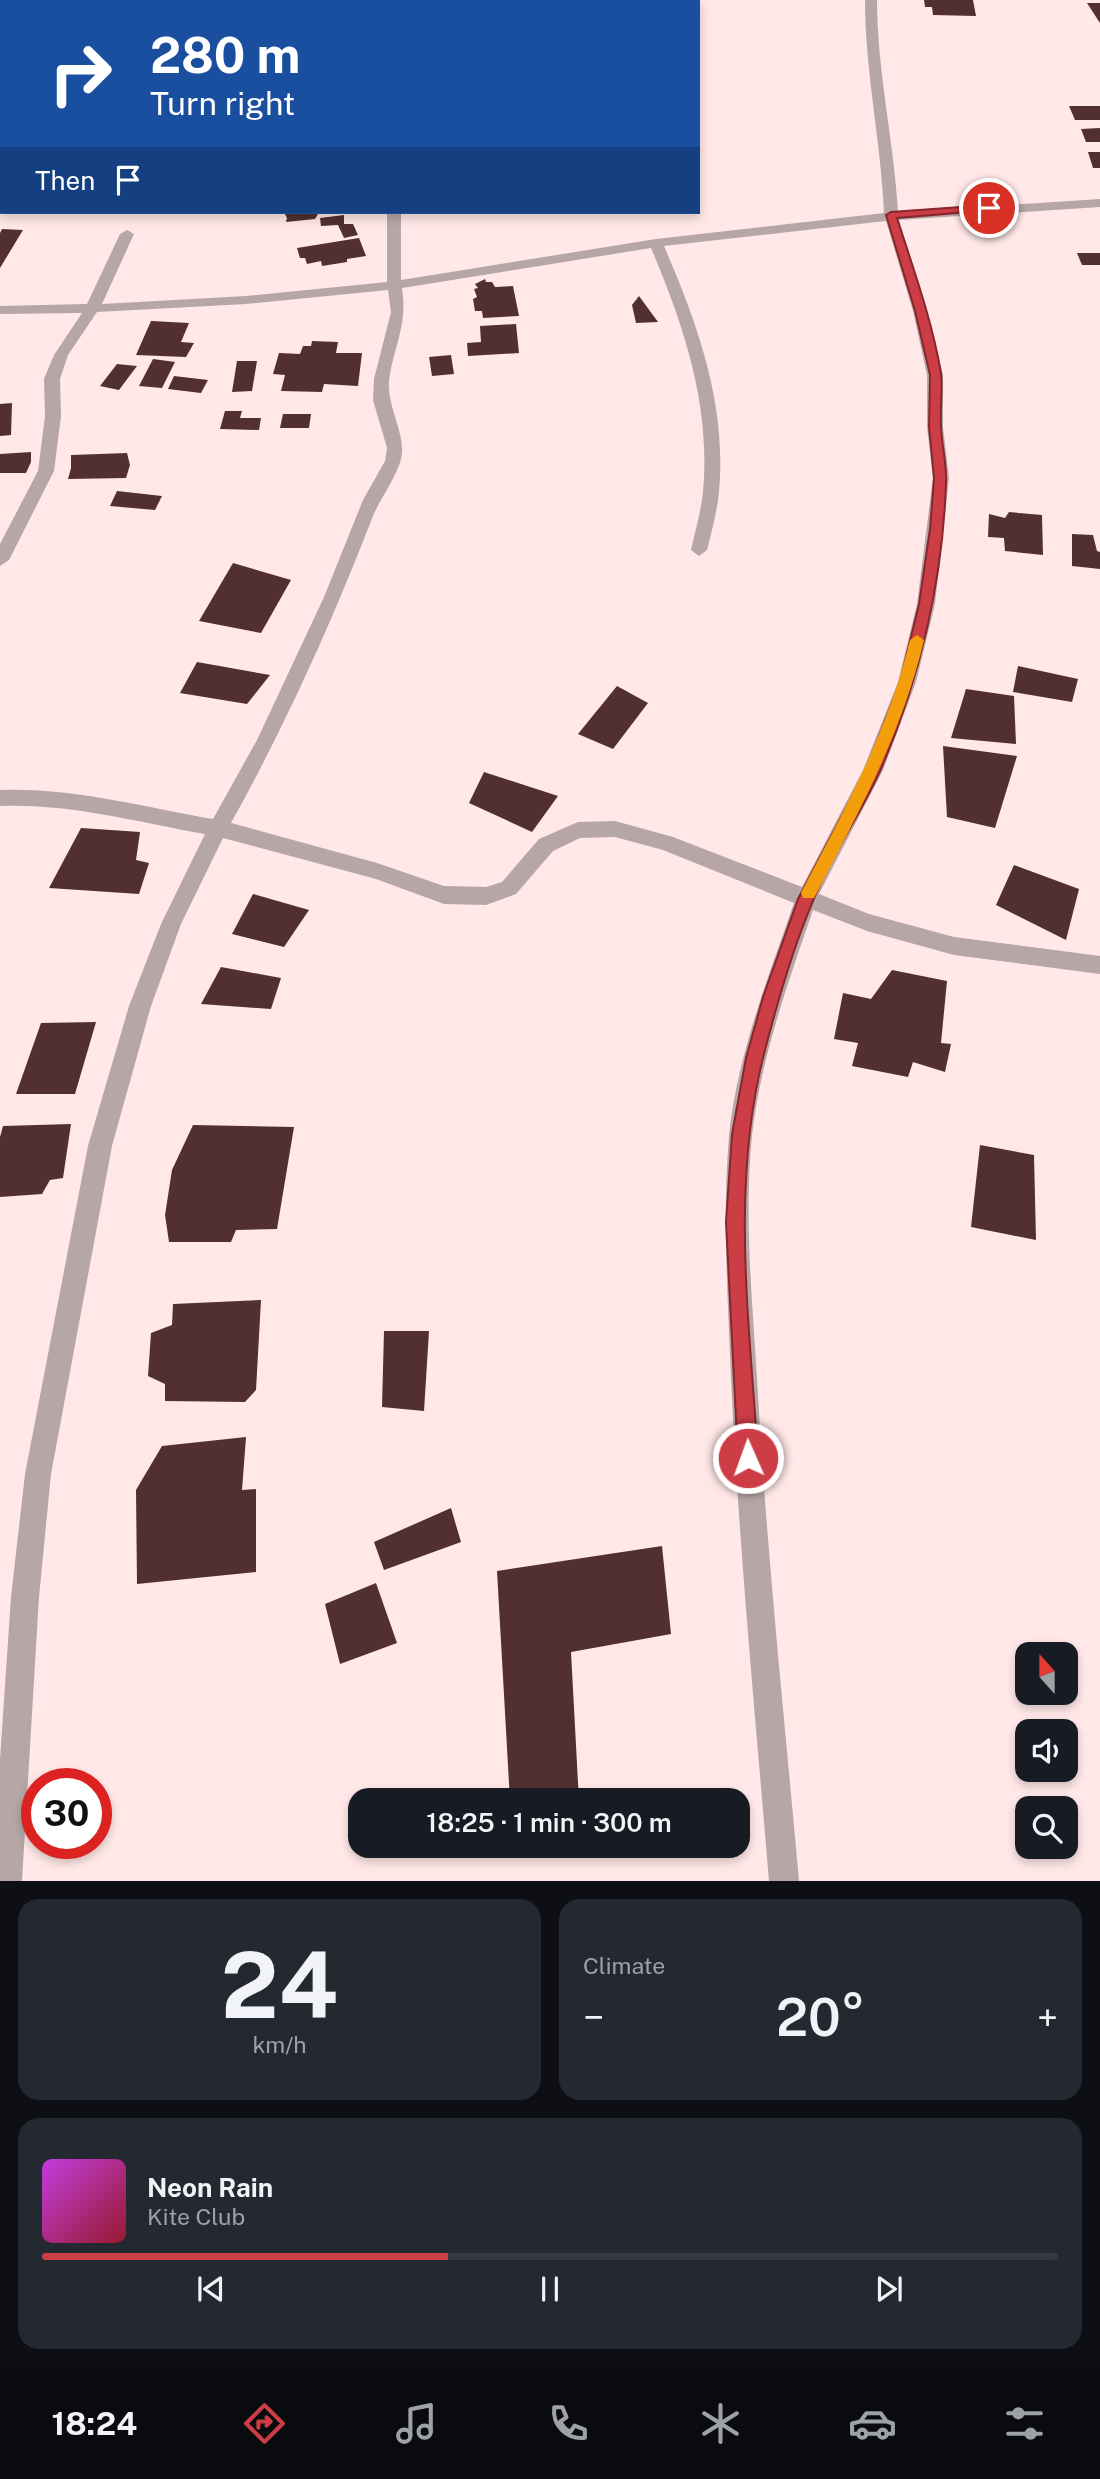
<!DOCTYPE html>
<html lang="en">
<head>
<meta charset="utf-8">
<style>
	:root { --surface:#171b24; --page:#242831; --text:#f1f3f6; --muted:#9ea1a6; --line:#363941; --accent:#cd3d45 }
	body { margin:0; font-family:"Public Sans",sans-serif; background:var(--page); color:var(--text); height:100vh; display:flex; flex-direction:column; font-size:26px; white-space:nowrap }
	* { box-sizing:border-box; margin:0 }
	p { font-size:23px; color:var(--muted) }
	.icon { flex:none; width:38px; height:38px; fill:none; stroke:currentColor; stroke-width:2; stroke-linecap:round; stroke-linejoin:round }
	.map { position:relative; height:1881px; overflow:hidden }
	.side { display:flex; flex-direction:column; gap:18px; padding:18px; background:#0d0f14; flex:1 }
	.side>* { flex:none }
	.guide { position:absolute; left:0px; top:0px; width:700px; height:214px; box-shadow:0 4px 10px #0003; background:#1a4fa0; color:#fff; overflow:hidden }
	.needle { width:46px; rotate:339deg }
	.tools { position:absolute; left:1015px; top:1642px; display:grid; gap:14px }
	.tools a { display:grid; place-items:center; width:63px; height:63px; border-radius:14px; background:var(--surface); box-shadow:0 4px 10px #0003; font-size:35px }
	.speed { position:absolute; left:21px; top:1768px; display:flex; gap:14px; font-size:35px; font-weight:700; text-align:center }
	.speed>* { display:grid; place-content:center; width:91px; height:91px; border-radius:50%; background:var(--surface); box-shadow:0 4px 10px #0003; line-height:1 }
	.speed .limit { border:10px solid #d22; background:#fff; color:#111 }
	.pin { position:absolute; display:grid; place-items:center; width:60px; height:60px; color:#fff; margin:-30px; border:4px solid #fff; border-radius:50%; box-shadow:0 2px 7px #0007 }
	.me { position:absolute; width:77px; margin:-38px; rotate:358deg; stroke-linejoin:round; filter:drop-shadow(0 0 5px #0008) }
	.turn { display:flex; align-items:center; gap:24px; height:147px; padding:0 35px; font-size:32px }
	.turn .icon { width:91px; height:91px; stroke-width:2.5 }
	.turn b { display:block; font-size:49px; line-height:60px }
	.then { display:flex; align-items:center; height:66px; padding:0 35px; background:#0003; gap:14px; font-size:26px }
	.big { font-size:52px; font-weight:600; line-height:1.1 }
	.side .tile { flex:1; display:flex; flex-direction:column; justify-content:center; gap:10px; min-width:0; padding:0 24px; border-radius:21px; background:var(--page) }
	.side .dial { align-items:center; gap:0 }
	.dial b { font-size:91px; line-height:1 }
	.song { display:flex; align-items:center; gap:21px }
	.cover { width:84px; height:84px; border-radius:10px; background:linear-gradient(135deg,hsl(290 70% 55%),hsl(350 70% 35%)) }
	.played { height:7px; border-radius:4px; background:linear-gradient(90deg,var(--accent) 40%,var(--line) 40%) }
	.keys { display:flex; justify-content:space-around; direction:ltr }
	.heat { display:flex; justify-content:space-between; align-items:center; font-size:38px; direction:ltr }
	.side .tiles { flex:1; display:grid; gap:18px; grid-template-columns:1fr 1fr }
	.tile:last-child { grid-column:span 2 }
	.trip { position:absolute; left:348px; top:1788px; width:402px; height:70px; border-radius:21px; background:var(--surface); box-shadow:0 4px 10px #0003; font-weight:600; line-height:70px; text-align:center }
	.tab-bar { display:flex; height:112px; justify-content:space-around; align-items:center; background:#090b0e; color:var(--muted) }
	.tab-bar .icon { width:49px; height:49px }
	.tab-bar .selected { color:var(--accent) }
	.tab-bar b { font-size:32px; color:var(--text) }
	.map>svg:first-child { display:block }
	.building { fill:#51302f }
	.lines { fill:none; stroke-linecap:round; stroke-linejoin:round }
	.minor { fill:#b6a7a6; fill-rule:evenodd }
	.route { fill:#cd3d45; stroke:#85282d; stroke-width:2 }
	.slow { fill:#f59e0b }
</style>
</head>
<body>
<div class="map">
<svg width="1100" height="1881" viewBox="0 0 1100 1881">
	<rect width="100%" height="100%" fill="#ffe8e7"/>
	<!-- building -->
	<g class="building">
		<polygon points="924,0 973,0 976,16 933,15 932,7 925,7"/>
		<polygon points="1087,3 1100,3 1100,23"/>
		<polygon points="1069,106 1100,106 1100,120 1075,120"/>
		<polygon points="1100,128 1100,142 1086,142 1081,129"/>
		<polygon points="1088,152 1100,152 1100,168 1093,168"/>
		<polygon points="284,212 317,212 318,214 315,219 286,222 287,218"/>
		<polygon points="344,215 344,224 353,224 358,235 344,238 338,225 321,226 320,218"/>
		<polygon points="2,229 23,230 0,268 0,233"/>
		<polygon points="359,238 366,256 347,259 347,262 322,266 321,261 307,264 305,258 300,258 297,248"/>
		<polygon points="1077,253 1100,253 1100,265 1082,265"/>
		<polygon points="485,279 486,282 492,282 495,287 513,286 519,316 483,318 482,311 475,311 473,299 477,297 474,289 478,288 475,284"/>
		<polygon points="639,296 658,322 636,323 632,305"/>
		<polygon points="151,321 189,323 181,342 194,343 186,357 136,355"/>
		<polygon points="516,324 519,353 468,356 467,343 481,342 480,326"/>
		<polygon points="312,341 338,342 336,353 362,353 358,386 324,384 322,392 281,391 285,375 273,374 279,353 300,354 303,346 311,346"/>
		<polygon points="451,355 454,374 432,376 429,357"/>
		<polygon points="153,359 175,362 162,388 139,386"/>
		<polygon points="237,361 257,361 252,391 232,392"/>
		<polygon points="117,364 137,366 119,390 100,386"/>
		<polygon points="174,376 208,380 201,393 168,389"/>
		<polygon points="12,403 11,435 0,436 0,404"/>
		<polygon points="225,411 242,411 240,418 261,418 259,430 220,429"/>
		<polygon points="283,414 311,414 309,428 280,428"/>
		<polygon points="31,452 31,462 26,473 0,473 0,454"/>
		<polygon points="127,453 130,465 126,478 68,479 71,468 71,455"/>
		<polygon points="117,491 162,496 155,510 110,506"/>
		<polygon points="1009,512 1042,515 1043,555 1005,551 1004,538 988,537 989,514 1005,518"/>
		<polygon points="1072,534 1093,535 1097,551 1100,552 1100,569 1072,566"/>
		<polygon points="233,563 291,580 261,633 199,621"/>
		<polygon points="197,662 270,675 247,704 180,693"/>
		<polygon points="1018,666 1078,679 1072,702 1013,692"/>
		<polygon points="617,686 648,703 613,749 578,734"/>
		<polygon points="966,689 1014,696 1016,744 951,738"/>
		<polygon points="943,746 1017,756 995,828 947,817"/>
		<polygon points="484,772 558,796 532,832 469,803"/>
		<polygon points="81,828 140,832 136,860 149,863 139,894 49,888"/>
		<polygon points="1014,865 1079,889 1066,940 996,905"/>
		<polygon points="253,894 309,910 284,947 232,934"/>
		<polygon points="221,967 281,978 271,1009 201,1004"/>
		<polygon points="892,970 947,981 941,1043 951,1044 945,1072 913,1062 908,1077 852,1066 858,1043 834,1039 843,993 871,999"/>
		<polygon points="96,1022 75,1094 16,1094 41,1023"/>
		<polygon points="71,1124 63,1178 50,1180 42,1194 0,1197 0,1137 3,1126"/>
		<polygon points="193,1125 294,1127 277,1229 236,1230 231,1242 169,1242 165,1215 172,1170"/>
		<polygon points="980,1145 1034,1155 1036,1240 971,1227"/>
		<polygon points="261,1300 256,1390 245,1402 165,1401 165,1384 148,1376 151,1333 172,1325 173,1304"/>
		<polygon points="384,1331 429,1331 424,1411 382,1407"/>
		<polygon points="246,1437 242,1490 256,1489 256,1572 137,1584 136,1490 162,1446"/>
		<polygon points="451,1508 461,1542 384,1570 374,1542"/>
		<polygon points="662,1546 671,1634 571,1652 579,1801 510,1801 497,1571"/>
		<polygon points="376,1583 397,1643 340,1664 325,1604"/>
	</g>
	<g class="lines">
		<!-- minor -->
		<g class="minor">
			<polygon points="170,0 184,0 169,2"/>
			<rect x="416" y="0" width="12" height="2"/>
			<path d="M 865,0 L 877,0 C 877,71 894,141 898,212 L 1100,199 L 1100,207 L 899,220 L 927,311 L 943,375 L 943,427 L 949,478 L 935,604 L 916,682 L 883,770 L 819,894 L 869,914 L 954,937 L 1100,956 L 1100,974 L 954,955 L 867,931 L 813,910 C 788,983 761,1057 752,1135 C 744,1216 752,1297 757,1378 C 766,1546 784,1713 799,1881 L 769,1881 C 755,1714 739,1547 731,1379 C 728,1298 722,1218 729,1136 C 737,1056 768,978 794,903 L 663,850 L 615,837 L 580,838 L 553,851 L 516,894 L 486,905 L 444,904 L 376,879 L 223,838 L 181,924 L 151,1006 L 112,1146 L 51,1474 L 39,1597 L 22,1881 L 0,1881 L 0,1759 L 11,1597 L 25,1474 L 88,1146 L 129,1006 L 161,924 L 205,834 C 138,822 68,803 0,806 L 0,790 C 71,787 143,807 213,819 L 257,740 L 324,597 L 363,500 L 385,461 L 387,448 L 373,400 L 374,379 L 391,312 L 388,290 L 246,304 L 97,312 L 68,355 L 60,379 L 61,416 L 54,471 L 9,560 L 0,566 L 0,544 L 38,471 L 45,416 L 44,379 L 54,355 L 82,313 L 0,314 L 0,306 L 87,304 L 120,234 L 127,230 L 134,234 L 102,304 L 246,296 L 387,282 L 387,212 L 401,212 L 401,280 L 656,239 L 884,213 C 881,142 865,71 865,0 ZM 886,221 L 913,311 L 927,375 L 927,427 L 933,478 L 917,604 L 898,682 L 863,770 L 802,887 L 673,837 L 615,821 L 578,822 L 539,839 L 502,882 L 486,887 L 444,886 L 377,863 L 231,823 C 286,724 332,622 373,516 C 381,497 396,478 401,459 C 407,436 387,408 389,382 C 393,346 408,327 402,288 L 651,248 C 684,326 711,406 703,492 C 701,512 695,531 691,550 L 699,556 L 707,550 C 712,531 717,511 719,492 C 727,405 698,325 664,246 Z"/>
			<rect x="0" y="63" width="2" height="8"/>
		</g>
	</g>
	<!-- route -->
	<path class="route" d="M 989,205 L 993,206 L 993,210 L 897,218 C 913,268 932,320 941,373 C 943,389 940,407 941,424 C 941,443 947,463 946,482 C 943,580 920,679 881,769 C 861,814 831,855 813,901 C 792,950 777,1003 764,1054 C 730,1186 750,1325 758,1458 L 755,1465 L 748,1468 L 741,1465 L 738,1458 L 726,1222 L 732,1134 L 746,1058 L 763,997 L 798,899 L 866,770 L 900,682 L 919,604 L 930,529 L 934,478 L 929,427 L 930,375 L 915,311 L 886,215 L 891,212 Z"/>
	<!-- slow -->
	<path class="slow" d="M 917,635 L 924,640 C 902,733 858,814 814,898 L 803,898 L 801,893 L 803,889 C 846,807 888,731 910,640 Z"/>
</svg>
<div class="tools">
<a><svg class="needle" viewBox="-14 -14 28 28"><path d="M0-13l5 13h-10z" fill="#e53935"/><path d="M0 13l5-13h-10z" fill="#9ea1a6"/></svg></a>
<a><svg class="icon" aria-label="sound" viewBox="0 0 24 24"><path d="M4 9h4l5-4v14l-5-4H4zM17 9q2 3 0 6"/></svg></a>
<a><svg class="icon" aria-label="search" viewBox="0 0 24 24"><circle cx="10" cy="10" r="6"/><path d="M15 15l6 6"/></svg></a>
</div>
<div class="speed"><div class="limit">30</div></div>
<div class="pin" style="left:989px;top:208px;background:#d93025"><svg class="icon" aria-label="arrive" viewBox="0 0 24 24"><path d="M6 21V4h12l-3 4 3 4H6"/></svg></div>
<svg class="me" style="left:748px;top:1458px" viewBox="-20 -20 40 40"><circle r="17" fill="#cd3d45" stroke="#fff" stroke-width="3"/><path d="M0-11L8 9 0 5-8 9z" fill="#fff"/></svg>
<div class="trip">18:25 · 1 min · 300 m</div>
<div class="guide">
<div class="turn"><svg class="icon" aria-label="right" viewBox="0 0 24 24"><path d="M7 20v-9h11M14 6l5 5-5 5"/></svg><div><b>280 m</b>Turn right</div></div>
<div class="then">Then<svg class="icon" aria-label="arrive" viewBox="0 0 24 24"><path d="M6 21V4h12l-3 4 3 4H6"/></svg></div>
</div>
</div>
<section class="side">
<div class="tiles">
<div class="tile dial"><b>24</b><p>km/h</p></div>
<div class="tile"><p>Climate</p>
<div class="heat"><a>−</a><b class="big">20°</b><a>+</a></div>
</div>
<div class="tile">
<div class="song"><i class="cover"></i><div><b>Neon Rain</b><p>Kite Club</p></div></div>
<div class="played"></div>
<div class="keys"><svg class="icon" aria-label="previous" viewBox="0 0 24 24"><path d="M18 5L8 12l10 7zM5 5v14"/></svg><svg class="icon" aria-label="pause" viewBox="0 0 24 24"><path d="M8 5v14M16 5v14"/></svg><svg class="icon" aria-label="next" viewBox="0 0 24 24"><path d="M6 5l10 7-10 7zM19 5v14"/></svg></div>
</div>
</div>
</section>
<nav class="tab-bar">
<b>18:24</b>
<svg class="icon selected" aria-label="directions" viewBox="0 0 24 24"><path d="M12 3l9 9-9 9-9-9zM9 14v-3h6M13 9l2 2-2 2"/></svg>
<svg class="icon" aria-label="music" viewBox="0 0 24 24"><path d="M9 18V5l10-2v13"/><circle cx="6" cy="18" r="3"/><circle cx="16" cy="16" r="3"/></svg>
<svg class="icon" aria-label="phone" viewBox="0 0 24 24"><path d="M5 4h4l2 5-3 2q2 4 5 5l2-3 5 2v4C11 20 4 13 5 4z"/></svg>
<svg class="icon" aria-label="climate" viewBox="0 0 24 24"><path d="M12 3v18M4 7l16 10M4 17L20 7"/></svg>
<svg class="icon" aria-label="car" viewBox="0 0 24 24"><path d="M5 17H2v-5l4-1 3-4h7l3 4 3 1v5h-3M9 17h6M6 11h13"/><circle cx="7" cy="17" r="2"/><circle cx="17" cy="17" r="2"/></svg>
<svg class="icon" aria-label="filters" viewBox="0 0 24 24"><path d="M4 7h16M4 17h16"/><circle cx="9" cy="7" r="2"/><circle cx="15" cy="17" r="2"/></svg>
</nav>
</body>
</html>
